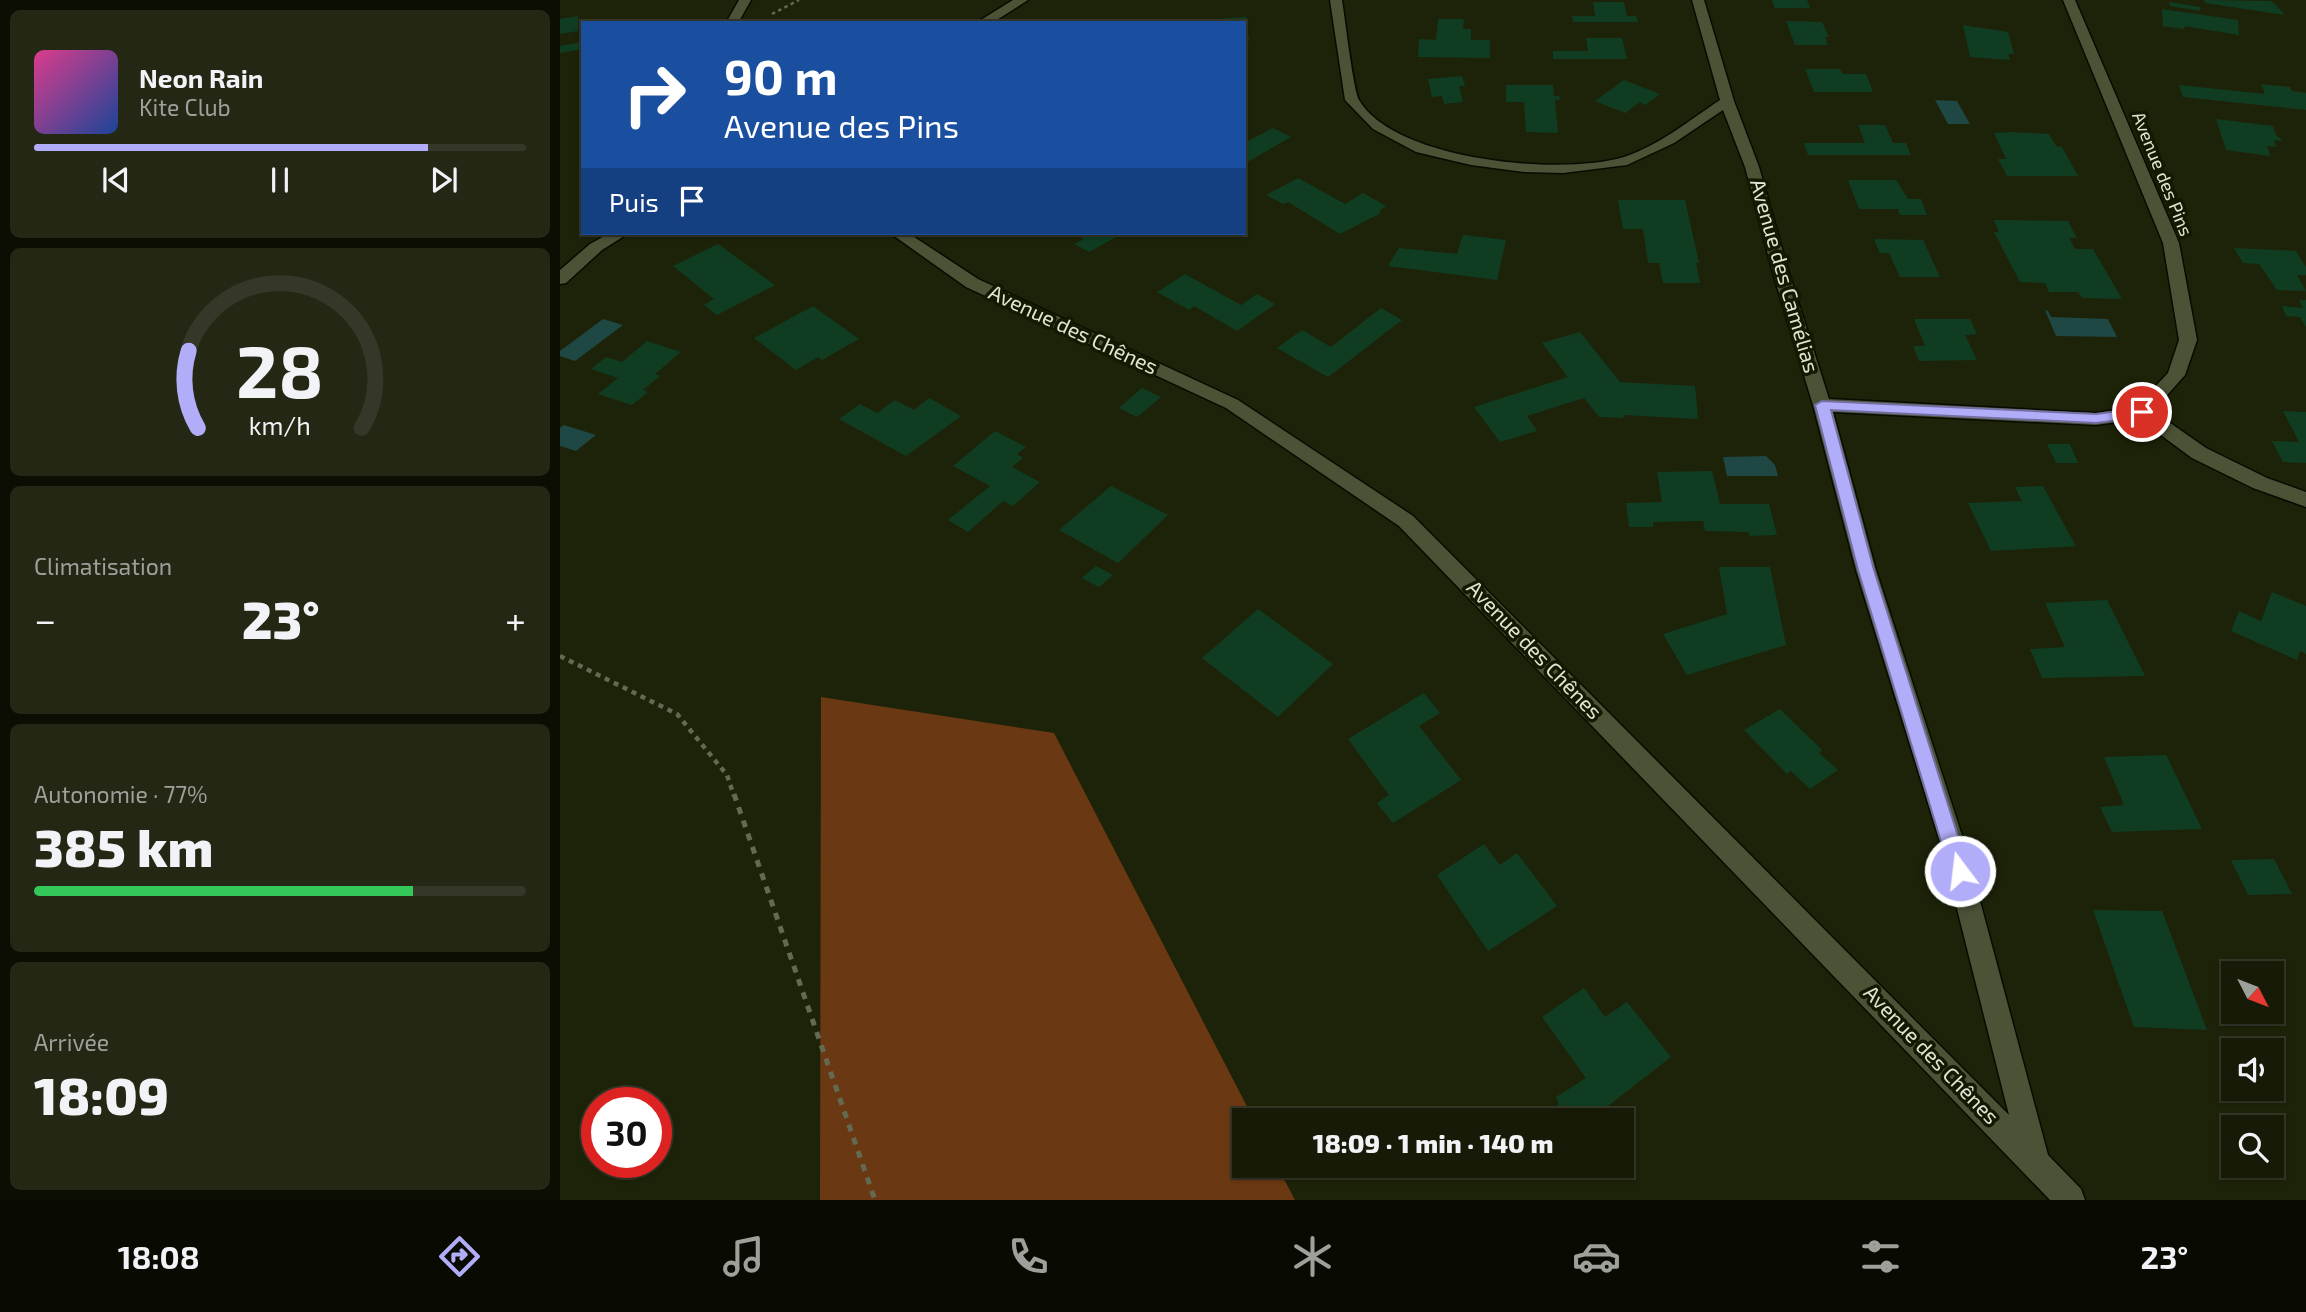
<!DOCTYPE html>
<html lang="fr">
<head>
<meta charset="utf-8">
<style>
	:root { --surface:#161a06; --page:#232714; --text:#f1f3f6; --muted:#9ea19b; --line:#353828; --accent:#b2adf9 }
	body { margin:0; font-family:"Exo 2",sans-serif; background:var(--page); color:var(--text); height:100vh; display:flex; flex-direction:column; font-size:26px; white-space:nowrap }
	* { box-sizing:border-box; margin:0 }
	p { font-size:23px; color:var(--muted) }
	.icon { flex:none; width:38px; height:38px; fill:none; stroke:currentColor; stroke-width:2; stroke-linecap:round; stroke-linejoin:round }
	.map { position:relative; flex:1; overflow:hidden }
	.side { display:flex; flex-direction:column; gap:10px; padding:10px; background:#0c0e03; width:560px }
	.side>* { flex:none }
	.banner { position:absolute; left:21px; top:21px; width:665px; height:214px; border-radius:0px; box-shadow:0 2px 5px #0004,0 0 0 2px var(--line); background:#1a4fa0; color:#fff; overflow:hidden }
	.needle { width:46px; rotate:132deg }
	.fabs { position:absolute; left:1661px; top:961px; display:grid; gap:14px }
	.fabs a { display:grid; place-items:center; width:63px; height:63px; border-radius:0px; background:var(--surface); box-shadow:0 2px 5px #0004,0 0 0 2px var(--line); font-size:35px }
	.speed { position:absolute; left:21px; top:1087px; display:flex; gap:14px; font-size:35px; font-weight:700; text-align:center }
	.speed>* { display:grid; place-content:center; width:91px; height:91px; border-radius:50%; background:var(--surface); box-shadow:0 2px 5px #0004,0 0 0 2px var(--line); line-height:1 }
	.speed .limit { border:10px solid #d22; background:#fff; color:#111 }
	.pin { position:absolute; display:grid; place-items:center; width:60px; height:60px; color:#fff; margin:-30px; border:4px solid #fff; border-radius:50%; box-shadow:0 2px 7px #0007 }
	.me { position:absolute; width:77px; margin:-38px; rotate:345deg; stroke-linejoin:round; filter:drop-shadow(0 0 5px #0008) }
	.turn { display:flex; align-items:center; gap:24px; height:147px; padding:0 28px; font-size:32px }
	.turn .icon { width:91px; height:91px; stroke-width:2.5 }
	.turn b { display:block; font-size:49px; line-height:60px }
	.then { display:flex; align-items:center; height:66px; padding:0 28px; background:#0003; gap:14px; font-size:26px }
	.big { font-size:52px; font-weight:800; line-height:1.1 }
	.side .tile { flex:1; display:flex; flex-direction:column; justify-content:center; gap:10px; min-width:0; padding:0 24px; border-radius:10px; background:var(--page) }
	.side .dial { align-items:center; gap:0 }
	.dial svg { height:182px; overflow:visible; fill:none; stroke:var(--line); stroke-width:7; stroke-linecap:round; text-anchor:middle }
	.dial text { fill:var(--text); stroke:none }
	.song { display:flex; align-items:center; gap:21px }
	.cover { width:84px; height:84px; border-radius:10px; background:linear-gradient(135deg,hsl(330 70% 55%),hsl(220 70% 35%)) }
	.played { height:7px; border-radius:4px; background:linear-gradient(90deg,var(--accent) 80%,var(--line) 80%) }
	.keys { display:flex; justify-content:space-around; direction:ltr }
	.heat { display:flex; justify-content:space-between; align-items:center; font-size:38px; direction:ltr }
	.charge { height:10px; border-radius:5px; background:linear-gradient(90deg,#34c759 77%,var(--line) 0) }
	.trip { position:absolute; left:672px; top:1108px; width:402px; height:70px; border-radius:0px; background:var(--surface); box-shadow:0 2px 5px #0004,0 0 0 2px var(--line); font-weight:800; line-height:70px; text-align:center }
	.tabs { display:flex; height:112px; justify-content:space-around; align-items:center; background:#090a02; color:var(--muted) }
	.tabs .icon { width:49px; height:49px }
	.tabs .current { color:var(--accent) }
	.tabs b { font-size:32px; color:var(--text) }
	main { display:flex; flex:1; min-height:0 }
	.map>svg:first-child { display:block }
	.green { fill:#6a3812 }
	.water { fill:#1f4743 }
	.building { fill:#103d22 }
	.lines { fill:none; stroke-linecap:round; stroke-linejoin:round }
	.minor-casing { stroke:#070c00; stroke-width:3 }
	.path-far2 { stroke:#646a52; stroke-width:2.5; stroke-dasharray:3.5 3.5; stroke-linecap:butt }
	.path-far1 { stroke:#646a52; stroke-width:4.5; stroke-dasharray:5 5; stroke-linecap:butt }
	.path { stroke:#646a52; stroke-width:5; stroke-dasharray:7 7; stroke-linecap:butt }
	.minor { fill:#4b5337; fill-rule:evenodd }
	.route { fill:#b2adf9; stroke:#7470a2; stroke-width:2 }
	.labels { text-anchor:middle; stroke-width:7; stroke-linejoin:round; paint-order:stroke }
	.far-street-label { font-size:18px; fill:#e0e5d4; stroke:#141901 }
	.street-label { font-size:21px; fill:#e0e5d4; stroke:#141901 }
</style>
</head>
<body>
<main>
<section class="side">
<div class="tile">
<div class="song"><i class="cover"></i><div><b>Neon Rain</b><p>Kite Club</p></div></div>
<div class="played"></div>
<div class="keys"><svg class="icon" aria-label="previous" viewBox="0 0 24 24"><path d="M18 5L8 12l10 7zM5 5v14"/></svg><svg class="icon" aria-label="pause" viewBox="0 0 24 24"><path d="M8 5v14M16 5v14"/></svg><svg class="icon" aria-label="next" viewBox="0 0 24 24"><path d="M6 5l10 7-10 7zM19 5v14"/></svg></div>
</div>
<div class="tile dial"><svg viewBox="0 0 100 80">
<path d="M14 69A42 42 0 1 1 86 69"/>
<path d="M14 69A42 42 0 0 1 10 35" stroke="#b2adf9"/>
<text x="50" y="56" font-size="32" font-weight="700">28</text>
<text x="50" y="72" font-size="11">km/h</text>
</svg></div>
<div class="tile"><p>Climatisation</p>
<div class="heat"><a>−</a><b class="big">23°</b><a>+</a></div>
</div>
<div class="tile"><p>Autonomie · 77%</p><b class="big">385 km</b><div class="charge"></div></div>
<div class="tile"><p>Arrivée</p><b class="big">18:09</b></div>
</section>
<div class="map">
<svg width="1746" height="1200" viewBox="0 0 1746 1200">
	<rect width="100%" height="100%" fill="#1d2308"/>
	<!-- green -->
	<polygon class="green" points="261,697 494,733 694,1120 684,1120 684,1166 717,1166 735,1200 260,1200"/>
	<!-- water -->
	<g class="water">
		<polygon points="1375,100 1397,101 1410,124 1388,124"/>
		<polygon points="1485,310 1488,311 1491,317 1548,319 1557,337 1496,336"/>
		<polygon points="43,319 63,325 15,361 0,356 0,351"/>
		<polygon points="4,425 36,435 16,451 0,446 0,428"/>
		<polygon points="1206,456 1215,465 1218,476 1167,476 1163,457"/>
	</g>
	<!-- building -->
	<g class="building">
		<polygon points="1212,0 1247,0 1250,8 1215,8"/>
		<polygon points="1644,0 1712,1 1725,15 1645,3"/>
		<polygon points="1033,2 1064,2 1067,16 1076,16 1078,22 1013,22 1012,16 1035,16"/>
		<polygon points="1609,2 1640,7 1640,11 1610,6"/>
		<polygon points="1602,9 1678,20 1679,35 1625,26 1624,29 1603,26"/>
		<polygon points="18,16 18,31 0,34 0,19"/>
		<polygon points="686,17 689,41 684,41 684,23 641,23 640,20"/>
		<polygon points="878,19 904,19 903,29 911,29 911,40 930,40 930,58 858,57 859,39 876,40"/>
		<polygon points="1226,21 1262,22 1269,37 1265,37 1268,45 1235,45"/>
		<polygon points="1403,25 1448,32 1454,54 1448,54 1450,60 1410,57"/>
		<polygon points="1026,38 1062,38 1067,59 993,59 993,51 1028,51"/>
		<polygon points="23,42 23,49 0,53 0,46"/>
		<polygon points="1245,69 1280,69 1283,74 1306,74 1313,92 1254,92"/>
		<polygon points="902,76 905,86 899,86 903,102 884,104 882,96 872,97 868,79"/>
		<polygon points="1064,80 1100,94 1085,105 1080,102 1065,113 1035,101"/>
		<polygon points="1701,84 1730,87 1732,91 1746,93 1746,110 1623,97 1619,85 1705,94"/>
		<polygon points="946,85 993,85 994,96 999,96 1000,100 995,100 998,133 966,132 964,102 946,102"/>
		<polygon points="1656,119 1713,126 1716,135 1723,141 1714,140 1716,147 1707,146 1710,156 1666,150"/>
		<polygon points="1298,125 1325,125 1333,143 1346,143 1351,155 1248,155 1244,143 1305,143"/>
		<polygon points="713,128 731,137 684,164 684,143"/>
		<polygon points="1452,132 1489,134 1496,146 1502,147 1518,176 1447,176 1438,159 1446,159 1434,133"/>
		<polygon points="738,178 785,204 803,193 826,206 819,211 821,213 780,234 728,202 723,204 706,195"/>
		<polygon points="1288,180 1336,180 1348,199 1361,199 1367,215 1340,215 1338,209 1299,209"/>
		<polygon points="1058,200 1125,200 1139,263 1136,263 1140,283 1103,283 1099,263 1088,263 1083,229 1063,229"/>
		<polygon points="1434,220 1508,221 1517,238 1509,238 1515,249 1533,249 1562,299 1522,298 1518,292 1489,292 1485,283 1460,282 1434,232 1439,232"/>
		<polygon points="514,233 563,233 529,252 514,244 524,239"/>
		<polygon points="903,235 946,240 937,280 828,266 839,248 897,254"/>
		<polygon points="1314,239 1363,240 1380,277 1340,277 1329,253 1320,253"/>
		<polygon points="158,244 215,285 157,315 144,305 154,299 113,266"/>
		<polygon points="1674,248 1736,251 1746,267 1746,275 1737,275 1746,291 1717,290 1699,264 1683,263"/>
		<polygon points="625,274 681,305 697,294 715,304 677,331 634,306 629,310 597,292"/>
		<polygon points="1739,300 1746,300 1746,327 1740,317 1726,316 1722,306 1743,308"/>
		<polygon points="253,306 299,339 262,360 258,357 236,370 194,338"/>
		<polygon points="821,308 842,320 768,377 717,348 742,330 771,347"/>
		<polygon points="1354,319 1410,319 1417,334 1405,335 1417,360 1359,361 1353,346 1365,346"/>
		<polygon points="1020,332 1060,382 1135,386 1138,419 1064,415 1063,418 1039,417 1024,398 967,416 977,431 940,442 914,407 1008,377 982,343"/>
		<polygon points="87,341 121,352 95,374 100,376 83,390 88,392 72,405 38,394 58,378 31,369 46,357 62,362"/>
		<polygon points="582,388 601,397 577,417 559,408"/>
		<polygon points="369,398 401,416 346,456 279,419 300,404 317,413 335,400 354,410"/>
		<polygon points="1723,411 1746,412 1746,463 1723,462 1712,441 1739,442"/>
		<polygon points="435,431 466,447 457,454 463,458 452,467 480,482 453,506 443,501 408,532 388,520 430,486 393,466"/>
		<polygon points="1487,444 1510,444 1518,463 1496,463"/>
		<polygon points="1152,471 1160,504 1209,504 1217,535 1189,536 1189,532 1145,531 1143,521 1093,522 1093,527 1069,527 1066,503 1102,502 1097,472"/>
		<polygon points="551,486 608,515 558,563 499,530"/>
		<polygon points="1483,486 1516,546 1431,551 1408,503 1462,501 1455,487"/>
		<polygon points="536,566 553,575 539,587 522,578"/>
		<polygon points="1159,567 1210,567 1226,645 1127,675 1103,634 1167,614"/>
		<polygon points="1712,592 1746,606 1746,654 1740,651 1737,660 1671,631 1679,611 1701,621"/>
		<polygon points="1547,600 1585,676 1482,678 1470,649 1505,647 1485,603"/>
		<polygon points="698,609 773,664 718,717 642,658"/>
		<polygon points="864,693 880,713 859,726 901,780 833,823 817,803 829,795 788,739"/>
		<polygon points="1220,709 1262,750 1259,753 1278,770 1250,789 1231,771 1227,774 1184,730"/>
		<polygon points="1606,755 1642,829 1552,832 1540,807 1564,805 1544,757"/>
		<polygon points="924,844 940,865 957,853 997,906 928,951 877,875"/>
		<polygon points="1714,859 1732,894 1688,895 1671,860"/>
		<polygon points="1533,910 1602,911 1647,1030 1574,1027"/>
		<polygon points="1024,988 1045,1017 1067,1002 1111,1057 1030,1120 993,1120 987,1112 999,1104 996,1097 1026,1078 982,1017"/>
	</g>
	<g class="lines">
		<!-- minor casing -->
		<g class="minor-casing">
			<g id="minor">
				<polygon points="179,0 191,0 178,23 166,23"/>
				<polygon points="453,0 468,0 432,23 416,23"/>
				<path d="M 770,0 L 782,0 C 785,18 793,88 799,100 C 835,161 1002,176 1064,157 C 1098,146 1130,120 1160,100 L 1132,0 L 1144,0 L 1174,101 L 1199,167 L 1228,270 L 1269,399 L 1536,413 L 1576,407 L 1608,373 L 1619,340 L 1603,243 L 1503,0 L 1515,0 L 1619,243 L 1637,340 L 1625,375 L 1593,411 L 1646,448 L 1707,478 L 1746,492 L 1746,507 L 1693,488 L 1632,458 L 1579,419 L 1536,425 L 1273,412 L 1316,570 L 1405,845 L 1488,1155 L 1521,1189 L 1525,1200 L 1490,1200 L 839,526 L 666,408 L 406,287 L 330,233 L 348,233 L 418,279 L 678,400 L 853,516 L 1449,1115 L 1381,845 L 1296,570 L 1253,405 L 1212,270 L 1185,167 L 1163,110 L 1114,143 L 1067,165 L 1003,173 L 964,172 L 911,165 L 856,152 L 813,129 L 785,100 Z"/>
				<polygon points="50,233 69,233 42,250 6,283 0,284 0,270 30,244"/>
			</g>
		</g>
		<!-- path-far2 -->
		<polyline class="path-far2" points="212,14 239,0"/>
		<!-- path-far1 -->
		<polyline class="path-far1" points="0,656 117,714 167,775 174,796"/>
		<!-- path -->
		<polyline class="path" points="174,794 315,1200"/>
		<!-- minor -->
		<use href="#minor" class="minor"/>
	</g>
	<!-- route -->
	<polygon class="route" points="1262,401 1536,414 1582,408 1589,412 1582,417 1536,423 1271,410 1314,570 1409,871 1406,878 1400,880 1393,878 1390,871 1298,570 1255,405"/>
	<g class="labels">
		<!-- far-street labels -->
		<g class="far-street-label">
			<text transform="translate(1602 174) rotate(68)" y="6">Avenue des Pins</text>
		</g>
		<!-- street labels -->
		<g class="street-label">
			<text transform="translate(1224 276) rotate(74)" y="7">Avenue des Camélias</text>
			<text transform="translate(513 330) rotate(25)" y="7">Avenue des Chênes</text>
			<text transform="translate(974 650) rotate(46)" y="7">Avenue des Chênes</text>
			<text transform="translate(1371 1055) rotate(46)" y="7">Avenue des Chênes</text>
		</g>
	</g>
</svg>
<div class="fabs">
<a><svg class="needle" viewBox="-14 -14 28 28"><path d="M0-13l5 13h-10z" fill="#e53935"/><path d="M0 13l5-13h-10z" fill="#9ea19b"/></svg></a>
<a><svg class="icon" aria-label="sound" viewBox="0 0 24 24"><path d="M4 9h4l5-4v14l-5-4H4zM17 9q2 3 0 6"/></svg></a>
<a><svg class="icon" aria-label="search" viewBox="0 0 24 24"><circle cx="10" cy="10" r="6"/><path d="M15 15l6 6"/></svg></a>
</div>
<div class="speed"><div class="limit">30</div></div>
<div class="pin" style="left:1582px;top:412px;background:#d93025"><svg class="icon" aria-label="arrive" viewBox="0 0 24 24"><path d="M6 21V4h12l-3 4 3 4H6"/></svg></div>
<svg class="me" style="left:1400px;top:871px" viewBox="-20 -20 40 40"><circle r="17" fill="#b2adf9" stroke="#fff" stroke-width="3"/><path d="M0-11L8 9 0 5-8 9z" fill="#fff"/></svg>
<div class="trip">18:09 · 1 min · 140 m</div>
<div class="banner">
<div class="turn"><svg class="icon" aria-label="right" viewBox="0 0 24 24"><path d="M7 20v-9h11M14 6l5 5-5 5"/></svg><div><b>90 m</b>Avenue des Pins</div></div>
<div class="then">Puis<svg class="icon" aria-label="arrive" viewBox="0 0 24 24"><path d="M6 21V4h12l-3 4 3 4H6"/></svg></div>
</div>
</div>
</main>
<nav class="tabs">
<b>18:08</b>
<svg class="icon current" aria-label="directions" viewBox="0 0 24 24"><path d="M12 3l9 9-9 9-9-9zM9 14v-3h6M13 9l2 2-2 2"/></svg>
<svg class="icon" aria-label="music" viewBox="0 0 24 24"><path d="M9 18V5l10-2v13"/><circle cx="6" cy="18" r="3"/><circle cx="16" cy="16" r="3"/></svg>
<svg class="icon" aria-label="phone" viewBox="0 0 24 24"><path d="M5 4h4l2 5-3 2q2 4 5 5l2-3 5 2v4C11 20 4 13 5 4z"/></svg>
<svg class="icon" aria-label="climate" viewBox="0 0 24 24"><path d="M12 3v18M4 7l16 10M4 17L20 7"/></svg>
<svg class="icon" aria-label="car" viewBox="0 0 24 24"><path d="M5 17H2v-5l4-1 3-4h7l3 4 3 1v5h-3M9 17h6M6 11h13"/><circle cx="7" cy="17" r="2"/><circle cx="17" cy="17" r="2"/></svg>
<svg class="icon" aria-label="filters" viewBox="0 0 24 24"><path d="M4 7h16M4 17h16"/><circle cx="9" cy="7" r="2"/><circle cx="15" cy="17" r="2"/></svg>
<b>23°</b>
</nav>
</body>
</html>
